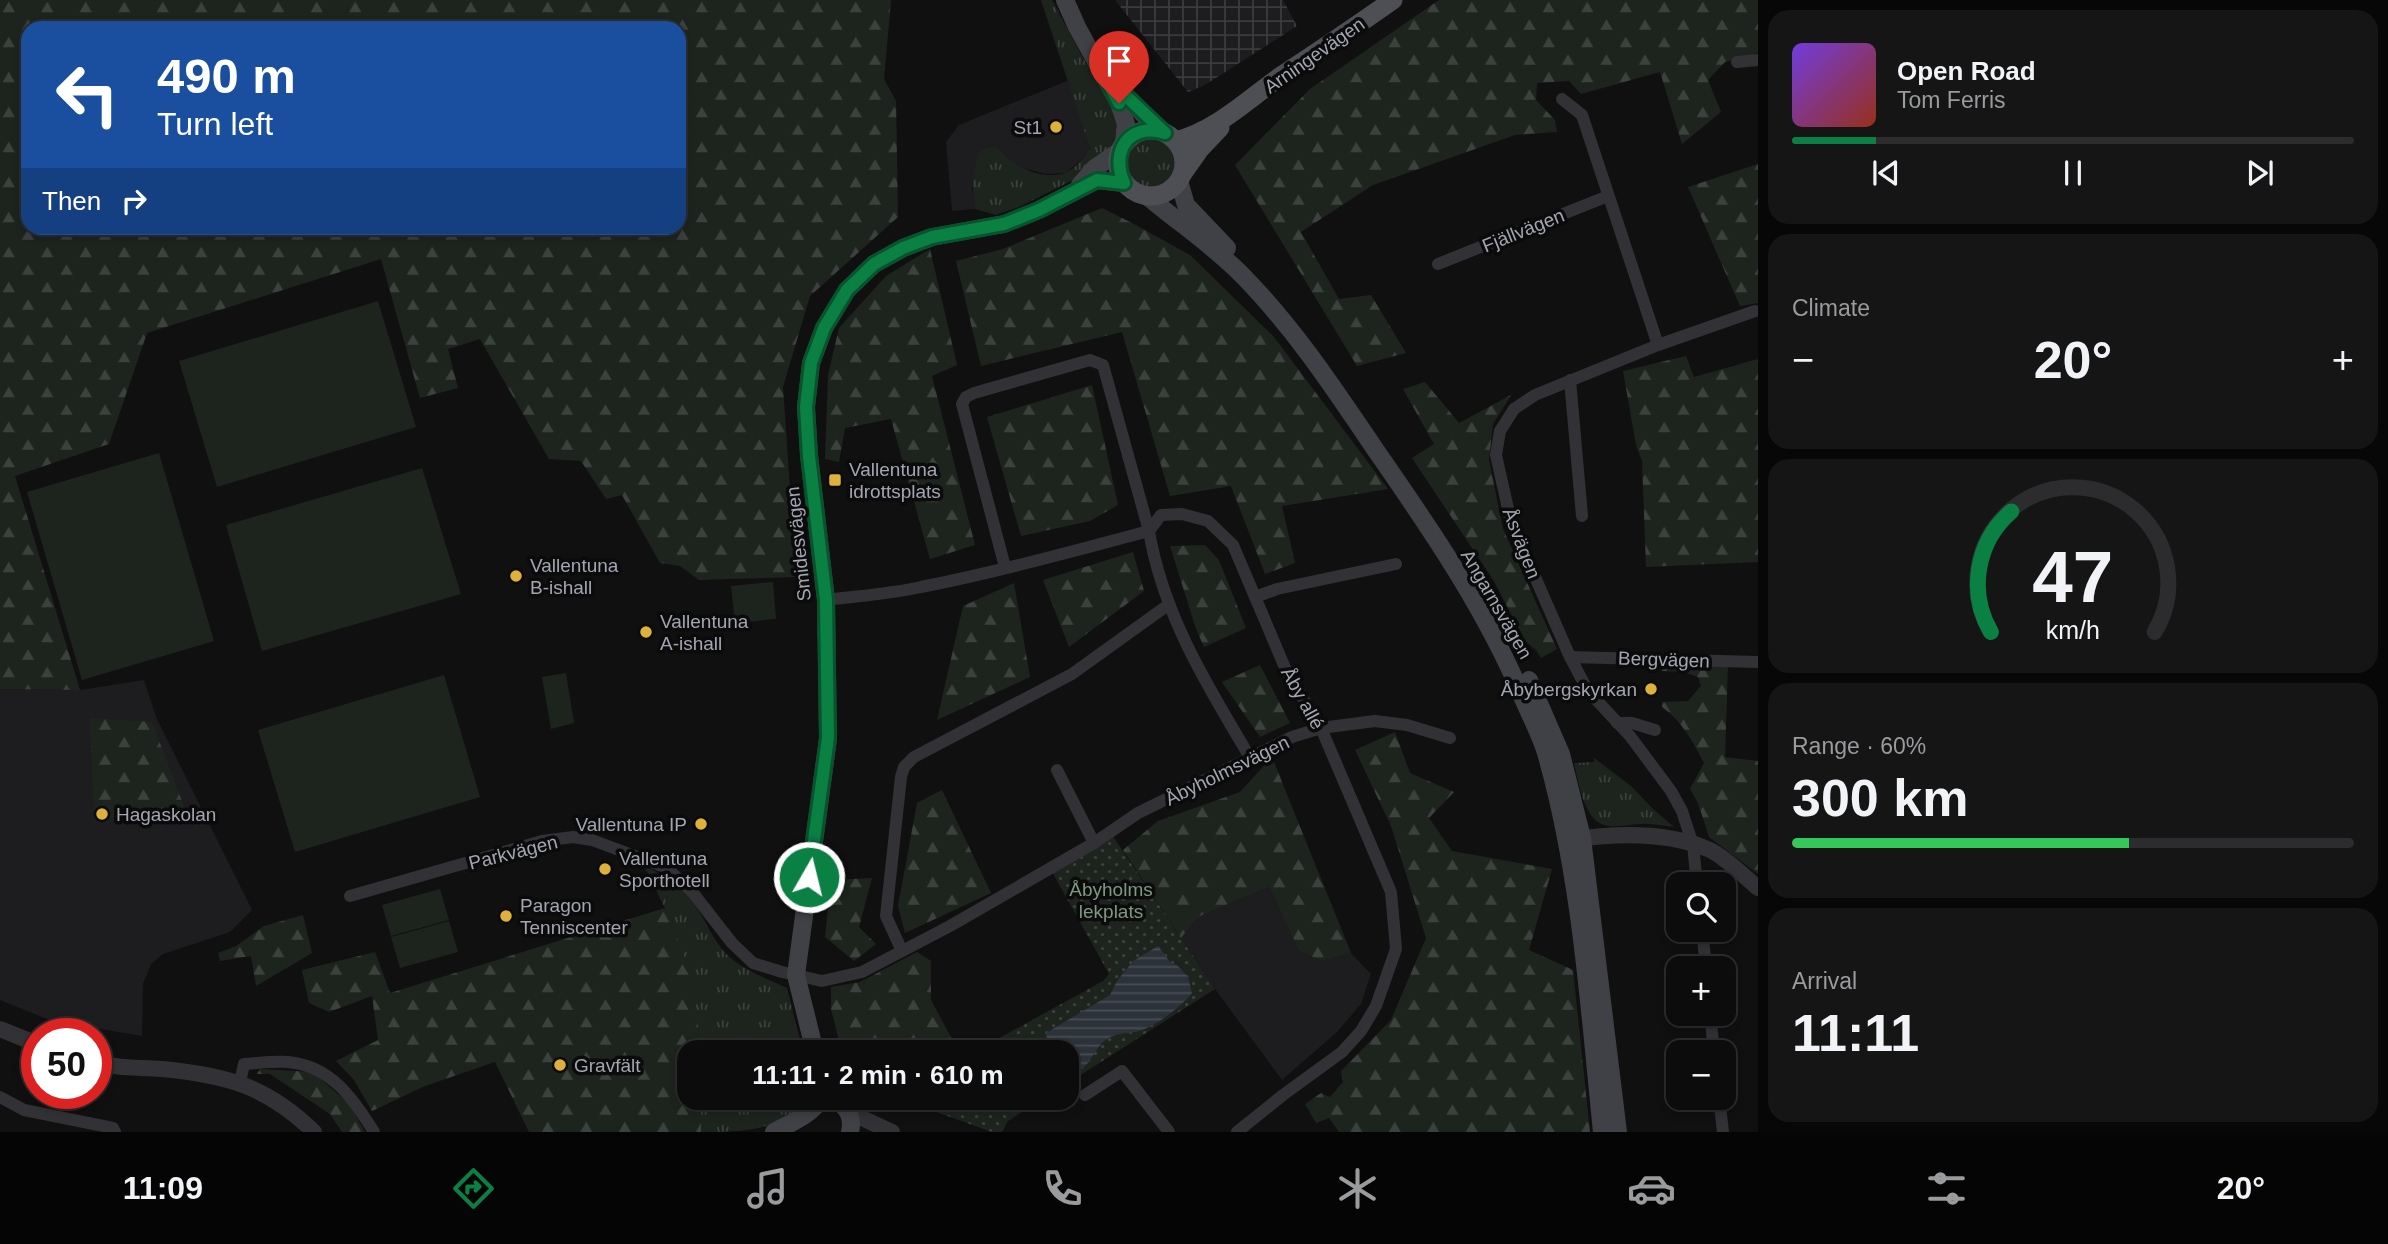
<!DOCTYPE html>
<html lang="en">
<head>
<meta charset="utf-8">
<style>
	:root { --surface:#0c0c0d; --page:#151516; --text:#f1f3f6; --muted:#9a9b9d; --line:#2c2c2e; --accent:#0b8043 }
	body { margin:0; font-family:Helvetica,sans-serif; background:var(--page); color:var(--text); height:100vh; display:flex; flex-direction:column; font-size:26px; white-space:nowrap }
	* { box-sizing:border-box; margin:0 }
	p { font-size:23px; color:var(--muted) }
	.icon { flex:none; width:38px; height:38px; fill:none; stroke:currentColor; stroke-width:2; stroke-linecap:round; stroke-linejoin:round }
	.map { position:relative; flex:1; overflow:hidden }
	.sheet { display:flex; flex-direction:column; gap:10px; padding:10px; background:#070707; width:630px }
	.sheet>* { flex:none }
	.hud { position:absolute; left:21px; top:21px; width:665px; height:214px; border-radius:21px; box-shadow:0 4px 10px #0003,0 0 0 2px var(--line); background:#1a4fa0; color:#fff; overflow:hidden }
	.tools { position:absolute; left:1666px; top:872px; display:grid; gap:14px }
	.tools a { display:grid; place-items:center; width:70px; height:70px; border-radius:14px; background:var(--surface); box-shadow:0 4px 10px #0003,0 0 0 2px var(--line); font-size:35px }
	.speed { position:absolute; left:21px; top:1018px; display:flex; gap:14px; font-size:35px; font-weight:700; text-align:center }
	.speed>* { display:grid; place-content:center; width:91px; height:91px; border-radius:50%; background:var(--surface); box-shadow:0 4px 10px #0003,0 0 0 2px var(--line); line-height:1 }
	.speed .limit { border:10px solid #d22; background:#fff; color:#111 }
	.pin { position:absolute; display:grid; place-items:center; width:60px; height:60px; color:#fff; margin:-72px -30px; border-radius:50% 50% 50% 0; rotate:-45deg; box-shadow:0 0 7px #0007 }
	.pin .icon { rotate:45deg }
	.me { position:absolute; width:77px; margin:-38px; rotate:8deg; stroke-linejoin:round; filter:drop-shadow(0 0 5px #0008) }
	.turn { display:flex; align-items:center; gap:24px; height:147px; padding:0 21px; font-size:32px }
	.turn .icon { width:91px; height:91px; stroke-width:2.5 }
	.turn b { display:block; font-size:49px; line-height:60px }
	.then { display:flex; align-items:center; height:66px; padding:0 21px; background:#0003; gap:14px; font-size:26px }
	.big { font-size:52px; font-weight:800; line-height:1.1 }
	.sheet .widget { flex:1; display:flex; flex-direction:column; justify-content:center; gap:10px; min-width:0; padding:0 24px; border-radius:21px; background:var(--page) }
	.sheet .dial { align-items:center; gap:0 }
	.dial svg { height:182px; overflow:visible; fill:none; stroke:var(--line); stroke-width:7; stroke-linecap:round; text-anchor:middle }
	.dial text { fill:var(--text); stroke:none }
	.song { display:flex; align-items:center; gap:21px }
	.cover { width:84px; height:84px; border-radius:10px; background:linear-gradient(135deg,hsl(260 70% 55%),hsl(10 70% 35%)) }
	.played { height:7px; border-radius:4px; background:linear-gradient(90deg,var(--accent) 15%,var(--line) 15%) }
	.keys { display:flex; justify-content:space-around; direction:ltr }
	.heat { display:flex; justify-content:space-between; align-items:center; font-size:38px; direction:ltr }
	.charge { height:10px; border-radius:5px; background:linear-gradient(90deg,#34c759 60%,var(--line) 0) }
	.trip { position:absolute; left:677px; top:1040px; width:402px; height:70px; border-radius:21px; background:var(--surface); box-shadow:0 4px 10px #0003,0 0 0 2px var(--line); font-weight:800; line-height:70px; text-align:center }
	.tabs { display:flex; height:112px; justify-content:space-around; align-items:center; background:#050505; color:var(--muted) }
	.tabs .icon { width:49px; height:49px }
	.tabs .current { color:var(--accent) }
	.tabs b { font-size:32px; color:var(--text) }
	main { display:flex; flex:1; min-height:0 }
	.map>svg:first-child { display:block }
	.built { fill:#1d1c1e }
	.industrial { fill:url(#industrial-grid) }
	.grass { fill:url(#grass-tufts) }
	.forest { fill:url(#forest-firs); fill-rule:evenodd }
	.park { fill:url(#park-dots) }
	.pitch { fill:#1d241e }
	.water { fill:url(#water-rules) }
	.lines { fill:none; stroke-linecap:round; stroke-linejoin:round }
	.minor { stroke:#323236; stroke-width:12 }
	.tertiary { stroke:#323236; stroke-width:16 }
	.secondary { stroke:#404146; stroke-width:18 }
	.primary { stroke:#4e4f55; stroke-width:19 }
	.route-casing { stroke:#07532c; stroke-width:18 }
	.route { stroke:#0b8043; stroke-width:12 }
	.poi-dot { fill:#deb13c; stroke:#0b0b0c; stroke-width:2.5 }
	.labels { text-anchor:middle; stroke-width:7; stroke-linejoin:round; paint-order:stroke }
	.street-label { font-size:19px; fill:#a3a6b1; stroke:#0b0b0c }
	.poi-label { font-size:19px; fill:#a3a6b1; stroke:#0b0b0c; text-anchor:start }
	.park-label { font-size:19px; fill:#7c9a7f; stroke:#0b0b0c }
</style>
</head>
<body>
<main>
<div class="map">
<svg width="1758" height="1132" viewBox="0 0 1758 1132">
	<defs>
		<pattern id="industrial-grid" width="8" height="8" patternUnits="userSpaceOnUse" patternTransform="scale(1.75)"><rect width="8" height="8" fill="#1d1c1e"/><path d="M0 4h8M4 0v8" fill="none" stroke="#3b3a3c"/></pattern>
		<pattern id="grass-tufts" width="24" height="20" patternUnits="userSpaceOnUse" patternTransform="scale(1.75)"><rect width="24" height="20" fill="#1d241e"/><path d="M3 7l-1-3M5 7V3M7 7l1-3M15 17l-1-3M17 17v-4M19 17l1-3" fill="none" stroke="#3b413c"/></pattern>
		<pattern id="forest-firs" width="22" height="20" patternUnits="userSpaceOnUse" patternTransform="scale(1.75)"><rect width="22" height="20" fill="#1d241e"/><path d="M5 1l3.5 6h-7zM16 11l3.5 6h-7z" fill="#3b413c"/></pattern>
		<pattern id="park-dots" width="8" height="8" patternUnits="userSpaceOnUse" patternTransform="scale(1.75)"><rect width="8" height="8" fill="#1d241e"/><path d="M2 2h.1M6 6h.1" fill="none" stroke="#3b413c" stroke-width="1.8" stroke-linecap="round"/></pattern>
		<pattern id="water-rules" width="6" height="5" patternUnits="userSpaceOnUse" patternTransform="scale(1.75)"><rect width="6" height="5" fill="#2b3239"/><path d="M0 2.5h6" fill="none" stroke="#474d53"/></pattern>
	</defs>
	<rect width="100%" height="100%" fill="#101011"/>
	<!-- built -->
	<g class="built">
		<polygon points="1069,80 1090,148 1081,160 1066,173 1045,174 1023,168 1004,158 972,187 975,209 952,211 946,142 959,125"/>
		<polygon points="144,680 156,717 252,910 230,932 163,954 151,964 143,984 142,1036 52,1021 0,1000 0,689 80,690"/>
		<polygon points="1269,887 1299,951 1322,961 1351,953 1371,974 1361,1004 1337,1032 1282,1080 1215,989 1181,938 1198,917"/>
	</g>
	<!-- industrial -->
	<polygon class="industrial" points="1115,0 1283,0 1297,26 1205,85 1188,92"/>
	<!-- grass -->
	<g class="grass">
		<path d="M 1041,0 L 1052,0 L 1083,58 L 1116,111 L 1120,128 L 1116,139 L 1109,153 L 1073,180 L 1019,207 L 996,215 L 975,209 C 972,187 971,169 982,150 L 996,146 C 1009,164 1043,183 1067,172 C 1077,167 1084,157 1090,148 Z"/>
		<circle cx="1150" cy="163" r="25"/>
		<path d="M 1594,758 L 1631,786 L 1653,809 L 1674,827 C 1664,826 1652,823 1641,824 C 1624,824 1603,833 1591,815 C 1581,801 1578,780 1574,763 L 1594,762 Z"/>
		<path d="M 644,866 C 666,875 685,890 698,910 C 709,927 717,948 733,960 C 748,972 770,980 787,988 L 803,1052 L 701,1052 L 701,1043 L 665,908 Z"/>
		<path d="M 701,1097 L 804,1097 C 786,1132 738,1132 701,1132 Z"/>
	</g>
	<!-- forest -->
	<g class="forest">
		<path d="M 0,0 L 891,0 L 884,79 L 896,101 L 898,217 L 810,296 L 783,387 L 796,577 L 699,580 L 680,566 L 660,563 L 622,495 L 606,499 L 581,461 L 549,459 L 480,339 L 448,349 L 458,388 L 420,398 L 381,259 L 147,333 L 109,444 L 15,476 L 80,690 L 0,689 ZM 28,28 L 679,28 L 679,228 L 28,228 Z"/>
		<polygon points="1439,0 1758,0 1758,53 1725,62 1708,80 1721,112 1682,144 1660,72 1581,94 1569,81 1537,83 1536,100 1555,120 1557,132 1515,135 1373,185 1301,232 1339,299 1371,295 1406,353 1357,366 1235,165 1310,89"/>
		<polygon points="1758,164 1758,303 1740,306 1688,187"/>
		<polygon points="1102,208 1132,223 1190,255 1274,337 1388,489 1282,506 1295,563 1265,574 1231,486 1170,496 1122,332 981,366 956,261 1003,249"/>
		<polygon points="930,249 957,365 932,376 975,545 930,559 891,419 845,428 839,462 825,459 828,375 839,328 886,276"/>
		<polygon points="1686,356 1694,377 1758,359 1758,562 1646,567 1642,461 1636,445 1623,371"/>
		<polygon points="1425,382 1459,423 1511,395 1493,424 1489,460 1503,529 1557,649 1541,658 1536,650 1525,641 1494,581 1412,458 1434,444 1403,389"/>
		<polygon points="1092,385 1118,505 1090,521 1021,536 987,417"/>
		<polygon points="1205,545 1219,560 1246,628 1204,647 1196,629 1170,546"/>
		<polygon points="1133,552 1144,591 1069,647 1043,580"/>
		<polygon points="1014,583 1030,677 937,720 963,606"/>
		<path d="M 1658,661 L 1728,664 L 1725,757 L 1758,761 L 1758,874 L 1709,837 L 1698,803 L 1690,789 L 1704,763 C 1693,742 1682,721 1662,707 L 1662,702 L 1688,701 L 1701,686 L 1698,677 L 1683,672 L 1662,671 Z"/>
		<polygon points="1260,665 1290,723 1260,737 1222,682"/>
		<polygon points="90,718 152,722 188,817 94,819"/>
		<polygon points="1395,732 1410,773 1454,792 1429,818 1452,851 1552,869 1529,950 1573,970 1590,1132 1339,1132 1329,1118 1316,1123 1305,1104 1321,1093 1330,1097 1343,1082 1341,1071 1391,1020 1426,938 1391,826 1355,750"/>
		<polygon points="1272,757 1351,953 1322,961 1299,951 1269,887 1198,917 1181,938 1123,850 1158,821 1240,792"/>
		<polygon points="942,790 991,893 905,933 898,906 917,803"/>
		<polygon points="872,878 859,927 876,944 854,961 825,937 831,880"/>
		<polygon points="665,908 692,975 701,1052 690,1052 690,1097 701,1097 701,1132 529,1132 495,1062 425,1086 372,1111 354,1080 336,1061 378,1040 372,996 329,1012 309,1003 302,970 375,952 390,993"/>
		<polygon points="303,915 312,953 256,986 251,956 220,961 218,953 236,946 264,926"/>
		<polygon points="917,952 931,961 931,1000 959,1052 842,1052 831,1009 831,987 860,982"/>
		<polygon points="260,1069 313,1072 350,1105 365,1132 342,1132 330,1114 270,1074 257,1074"/>
	</g>
	<!-- park -->
	<g class="park">
		<polygon points="1110,832 1215,989 1068,1083 1068,1052 974,1052 1103,981 1109,974 1050,868"/>
		<polygon points="902,1097 1045,1097 1008,1121 1002,1132 992,1132 900,1099"/>
	</g>
	<!-- pitch -->
	<g class="pitch">
		<polygon points="378,301 416,427 217,487 179,361"/>
		<polygon points="159,453 214,641 82,680 27,492"/>
		<polygon points="422,468 461,594 262,651 226,525"/>
		<polygon points="773,582 776,619 735,623 731,586"/>
		<polygon points="566,673 574,723 551,729 542,677"/>
		<polygon points="444,675 480,797 295,852 258,730"/>
		<polygon points="440,889 449,920 391,936 382,905"/>
		<polygon points="449,921 458,952 400,968 391,937"/>
	</g>
	<!-- water -->
	<g class="water">
		<path d="M 1158,946 L 1170,962 L 1178,966 L 1188,977 L 1192,993 C 1181,1007 1156,1026 1139,1031 C 1128,1034 1118,1032 1107,1039 C 1092,1049 1090,1073 1068,1073 L 1068,1052 L 1048,1052 L 1046,1033 L 1110,995 L 1117,981 L 1133,961 Z"/>
		<path d="M 964,1097 L 1011,1097 C 995,1107 978,1114 964,1097 Z"/>
	</g>
	<g class="lines">
		<!-- minor -->
		<g class="minor">
			<polyline points="1737,62 1758,60"/>
			<polyline points="1562,99 1582,115 1658,345 1535,395 1514,409 1500,431 1496,455 1511,522 1570,657 1588,691 1630,736 1671,791 1682,811 1693,845 1697,884"/>
			<polyline points="1438,264 1608,196"/>
			<polyline points="1658,345 1755,311"/>
			<polyline points="1570,380 1582,516"/>
			<polyline points="1255,597 1277,589 1396,564"/>
			<path d="M 826,600 C 857,596 890,594 921,587 C 997,572 1074,551 1149,531 L 1103,365 L 1090,360 L 974,393 L 966,397 L 962,404 L 1005,567"/>
			<polyline points="1570,657 1758,662"/>
			<polyline points="1617,723 1632,723 1655,730"/>
			<polyline points="1057,770 1094,843"/>
			<polyline points="350,896 542,841 573,837 592,840 667,868 693,893 732,943 753,963 782,972 822,981 862,972 950,926 1094,843 1138,813 1292,737 1321,728 1375,721 1407,725 1450,738"/>
			<polyline points="1702,929 1706,968"/>
			<polyline points="902,951 886,916 901,777 904,767 914,757 1072,674 1168,605"/>
			<polyline points="1710,1013 1714,1052"/>
			<path d="M 240,1082 L 244,1064 C 258,1063 274,1061 288,1062 C 331,1066 353,1098 374,1132"/>
			<polyline points="1085,1095 1122,1071 1169,1132"/>
			<polyline points="0,1097 24,1110 113,1128 115,1132"/>
			<polyline points="1719,1097 1723,1132"/>
			<path d="M 1237,1132 L 1283,1095 L 1342,1052 L 1361,1031 L 1376,1006 L 1396,949 L 1391,892 L 1321,728 L 1286,670 L 1233,545 L 1208,521 L 1182,514 L 1161,515 L 1149,531 C 1163,615 1208,687 1251,759"/>
		</g>
		<!-- tertiary -->
		<g class="tertiary">
			<path d="M 1569,840 C 1616,833 1667,831 1710,850 C 1725,857 1745,877 1758,888"/>
			<polyline points="0,1029 37,1044"/>
			<path d="M 96,1062 C 116,1069 141,1067 162,1069 C 226,1075 267,1086 314,1132"/>
			<polyline points="849,1112 892,1132"/>
		</g>
		<!-- secondary -->
		<g class="secondary">
			<polyline points="1065,0 1077,27 1119,103 1126,124 1124,144"/>
			<polyline points="1117,86 1148,119 1165,133"/>
			<polyline points="1179,181 1186,205 1227,248"/>
			<polyline points="1080,185 1095,168 1120,151"/>
			<path d="M 1147,196 C 1179,223 1214,246 1243,276 C 1295,329 1335,390 1377,452 C 1432,531 1488,613 1525,703 C 1532,719 1541,736 1546,753 C 1581,876 1589,1005 1602,1132"/>
			<polyline points="1529,680 1561,754 1582,838 1618,1132"/>
			<polyline points="815,1052 796,975 828,739 826,600 809,455 806,407 811,363 824,328 847,290 874,264 903,248 932,237 1004,224 1039,210 1097,180 1124,183"/>
			<path d="M 774,1132 C 785,1126 799,1120 809,1112 C 814,1108 816,1104 822,1102 C 843,1096 854,1114 850,1132"/>
		</g>
		<!-- primary -->
		<g class="primary">
			<circle cx="1151" cy="163" r="33"/>
			<path d="M 1176,141 C 1217,130 1247,100 1281,76 C 1319,51 1356,26 1393,0"/>
			<polyline points="1183,173 1200,149 1220,128"/>
		</g>
	</g>
	<g class="lines">
		<!-- route casing -->
		<g class="route-casing">
			<path id="route" d="M 809,877 L 828,738 L 827,670 L 826,600 L 809,456 L 806,407 L 811,363 L 824,328 L 847,290 L 874,264 L 903,248 L 932,237 L 1004,224 L 1039,210 L 1097,180 L 1124,183 C 1110,151 1129,122 1165,133 L 1125,95 L 1097,62 L 1119,103"/>
		</g>
		<!-- route -->
		<use href="#route" class="route"/>
	</g>
	<!-- markers -->
	<g class="poi-dot">
		<circle cx="1056" cy="127" r="7"/>
		<rect x="828" y="473" width="14" height="14" rx="3.5"/>
		<circle cx="516" cy="576" r="7"/>
		<circle cx="646" cy="632" r="7"/>
		<circle cx="1651" cy="689" r="7"/>
		<circle cx="102" cy="814" r="7"/>
		<circle cx="701" cy="824" r="7"/>
		<circle cx="605" cy="869" r="7"/>
		<circle cx="506" cy="916" r="7"/>
		<circle cx="560" cy="1065" r="7"/>
	</g>
	<g class="labels">
		<!-- street labels -->
		<g class="street-label">
			<text transform="translate(1314 55) rotate(-35)" y="7">Arningevägen</text>
			<text transform="translate(1523 230) rotate(-22)" y="7">Fjällvägen</text>
			<text transform="translate(1522 543) rotate(69)" y="7">Åsvägen</text>
			<text transform="translate(798 544) rotate(-96)" y="7">Smidesvägen</text>
			<text transform="translate(1497 604) rotate(60)" y="7">Angarnsvägen</text>
			<text transform="translate(1664 659) rotate(2)" y="7">Bergvägen</text>
			<text transform="translate(1303 698) rotate(61)" y="7">Åby allé</text>
			<text transform="translate(1227 770) rotate(-26)" y="7">Åbyholmsvägen</text>
			<text transform="translate(513 852) rotate(-14)" y="7">Parkvägen</text>
		</g>
		<!-- poi labels -->
		<g class="poi-label">
			<text x="1042" y="134" text-anchor="end">St1</text>
			<text x="849" y="476">Vallentuna<tspan x="849" dy="22">idrottsplats</tspan></text>
			<text x="530" y="572">Vallentuna<tspan x="530" dy="22">B-ishall</tspan></text>
			<text x="660" y="628">Vallentuna<tspan x="660" dy="22">A-ishall</tspan></text>
			<text x="1637" y="696" text-anchor="end">Åbybergskyrkan</text>
			<text x="116" y="821">Hagaskolan</text>
			<text x="687" y="831" text-anchor="end">Vallentuna IP</text>
			<text x="619" y="865">Vallentuna<tspan x="619" dy="22">Sporthotell</tspan></text>
			<text x="520" y="912">Paragon<tspan x="520" dy="22">Tenniscenter</tspan></text>
			<text x="574" y="1072">Gravfält</text>
		</g>
		<!-- park labels -->
		<g class="park-label">
			<text x="1111" y="896">Åbyholms<tspan x="1111" dy="22">lekplats</tspan></text>
		</g>
	</g>
</svg>
<div class="tools">
<a><svg class="icon" aria-label="search" viewBox="0 0 24 24"><circle cx="10" cy="10" r="6"/><path d="M15 15l6 6"/></svg></a>
<a>+</a>
<a>−</a>
</div>
<div class="speed"><div class="limit">50</div></div>
<div class="pin" style="left:1119px;top:103px;background:#d93025"><svg class="icon" aria-label="arrive" viewBox="0 0 24 24"><path d="M6 21V4h12l-3 4 3 4H6"/></svg></div>
<svg class="me" style="left:809px;top:877px" viewBox="-20 -20 40 40"><circle r="17" fill="#0b8043" stroke="#fff" stroke-width="3"/><path d="M0-11L8 9 0 5-8 9z" fill="#fff"/></svg>
<div class="trip">11:11 · 2 min · 610 m</div>
<div class="hud">
<div class="turn"><svg class="icon" aria-label="left" viewBox="0 0 24 24"><path d="M17 20v-9H6M10 6l-5 5 5 5"/></svg><div><b>490 m</b>Turn left</div></div>
<div class="then">Then<svg class="icon" aria-label="right" viewBox="0 0 24 24"><path d="M7 20v-9h11M14 6l5 5-5 5"/></svg></div>
</div>
</div>
<section class="sheet">
<div class="widget">
<div class="song"><i class="cover"></i><div><b>Open Road</b><p>Tom Ferris</p></div></div>
<div class="played"></div>
<div class="keys"><svg class="icon" aria-label="previous" viewBox="0 0 24 24"><path d="M18 5L8 12l10 7zM5 5v14"/></svg><svg class="icon" aria-label="pause" viewBox="0 0 24 24"><path d="M8 5v14M16 5v14"/></svg><svg class="icon" aria-label="next" viewBox="0 0 24 24"><path d="M6 5l10 7-10 7zM19 5v14"/></svg></div>
</div>
<div class="widget"><p>Climate</p>
<div class="heat"><a>−</a><b class="big">20°</b><a>+</a></div>
</div>
<div class="widget dial"><svg viewBox="0 0 100 80">
<path d="M14 69A42 42 0 1 1 86 69"/>
<path d="M14 69A42 42 0 0 1 23 16" stroke="#0b8043"/>
<text x="50" y="56" font-size="32" font-weight="700">47</text>
<text x="50" y="72" font-size="11">km/h</text>
</svg></div>
<div class="widget"><p>Range · 60%</p><b class="big">300 km</b><div class="charge"></div></div>
<div class="widget"><p>Arrival</p><b class="big">11:11</b></div>
</section>
</main>
<nav class="tabs">
<b>11:09</b>
<svg class="icon current" aria-label="directions" viewBox="0 0 24 24"><path d="M12 3l9 9-9 9-9-9zM9 14v-3h6M13 9l2 2-2 2"/></svg>
<svg class="icon" aria-label="music" viewBox="0 0 24 24"><path d="M9 18V5l10-2v13"/><circle cx="6" cy="18" r="3"/><circle cx="16" cy="16" r="3"/></svg>
<svg class="icon" aria-label="phone" viewBox="0 0 24 24"><path d="M5 4h4l2 5-3 2q2 4 5 5l2-3 5 2v4C11 20 4 13 5 4z"/></svg>
<svg class="icon" aria-label="climate" viewBox="0 0 24 24"><path d="M12 3v18M4 7l16 10M4 17L20 7"/></svg>
<svg class="icon" aria-label="car" viewBox="0 0 24 24"><path d="M5 17H2v-5l4-1 3-4h7l3 4 3 1v5h-3M9 17h6M6 11h13"/><circle cx="7" cy="17" r="2"/><circle cx="17" cy="17" r="2"/></svg>
<svg class="icon" aria-label="filters" viewBox="0 0 24 24"><path d="M4 7h16M4 17h16"/><circle cx="9" cy="7" r="2"/><circle cx="15" cy="17" r="2"/></svg>
<b>20°</b>
</nav>
</body>
</html>
